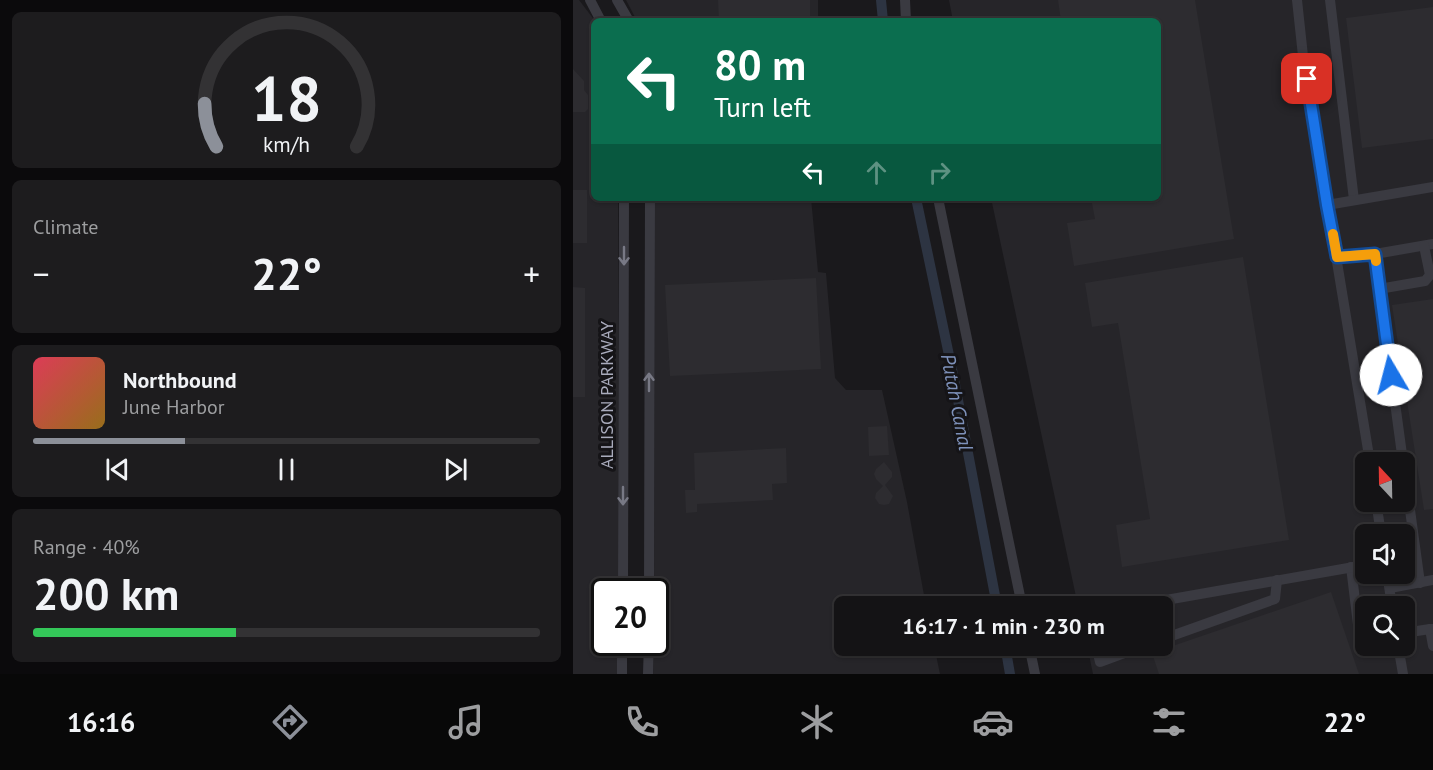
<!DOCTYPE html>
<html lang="en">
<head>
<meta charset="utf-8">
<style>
	:root { --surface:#141315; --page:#1d1c1e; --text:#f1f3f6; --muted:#9d9ea0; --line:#333234; --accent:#8c9099 }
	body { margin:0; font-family:"PT Sans",sans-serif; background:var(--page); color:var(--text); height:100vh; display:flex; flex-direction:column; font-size:22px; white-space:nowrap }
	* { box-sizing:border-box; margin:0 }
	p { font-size:20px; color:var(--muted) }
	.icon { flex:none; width:33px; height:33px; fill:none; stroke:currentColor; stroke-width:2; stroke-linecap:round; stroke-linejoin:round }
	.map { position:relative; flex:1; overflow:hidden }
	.drawer { display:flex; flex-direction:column; gap:12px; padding:12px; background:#0b0a0c; width:573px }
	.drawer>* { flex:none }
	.hud { position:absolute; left:18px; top:18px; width:570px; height:183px; border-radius:9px; box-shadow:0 2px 4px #0004,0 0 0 2px var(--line); background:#0b6e4f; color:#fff; overflow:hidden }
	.needle { width:39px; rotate:338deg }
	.fabs { position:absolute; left:782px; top:452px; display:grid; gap:12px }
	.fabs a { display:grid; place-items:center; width:60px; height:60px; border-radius:9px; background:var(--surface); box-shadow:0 2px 4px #0004,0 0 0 2px var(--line); font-size:30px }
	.speed { position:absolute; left:18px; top:578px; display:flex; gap:12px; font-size:30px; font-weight:700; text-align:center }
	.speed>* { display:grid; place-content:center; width:78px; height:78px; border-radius:50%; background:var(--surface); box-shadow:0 2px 4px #0004,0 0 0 2px var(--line); line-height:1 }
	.speed .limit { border:3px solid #111; border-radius:9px; background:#fff; color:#111 }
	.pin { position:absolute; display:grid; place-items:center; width:51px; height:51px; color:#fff; margin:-26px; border-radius:12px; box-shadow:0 3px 9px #0006 }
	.me { position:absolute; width:66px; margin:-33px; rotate:352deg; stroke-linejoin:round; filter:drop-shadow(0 0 4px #0008) }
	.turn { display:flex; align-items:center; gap:21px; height:126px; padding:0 24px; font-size:27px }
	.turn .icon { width:78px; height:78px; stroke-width:2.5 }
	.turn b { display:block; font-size:42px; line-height:51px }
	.lanes { display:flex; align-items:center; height:57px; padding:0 24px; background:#0003; justify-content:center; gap:30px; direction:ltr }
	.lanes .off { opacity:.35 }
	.big { font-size:45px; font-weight:600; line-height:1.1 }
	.drawer .widget { flex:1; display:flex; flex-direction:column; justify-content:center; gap:9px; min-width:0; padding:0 21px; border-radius:9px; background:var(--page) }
	.drawer .dial { align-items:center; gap:0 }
	.dial svg { height:156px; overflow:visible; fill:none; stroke:var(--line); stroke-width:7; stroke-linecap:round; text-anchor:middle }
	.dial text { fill:var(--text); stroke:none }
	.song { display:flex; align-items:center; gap:18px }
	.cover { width:72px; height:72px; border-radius:9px; background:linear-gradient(135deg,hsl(350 70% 55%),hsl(40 70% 35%)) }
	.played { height:6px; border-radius:3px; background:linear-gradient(90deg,var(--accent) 30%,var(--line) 30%) }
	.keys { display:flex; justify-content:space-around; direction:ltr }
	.heat { display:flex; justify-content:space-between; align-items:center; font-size:33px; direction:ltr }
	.charge { height:9px; border-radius:4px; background:linear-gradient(90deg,#34c759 40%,var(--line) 0) }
	.trip { position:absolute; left:261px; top:596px; width:339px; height:60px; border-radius:9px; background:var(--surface); box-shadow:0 2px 4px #0004,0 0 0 2px var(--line); font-weight:600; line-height:60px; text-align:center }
	.menu { display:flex; height:96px; justify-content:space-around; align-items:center; background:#080808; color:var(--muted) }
	.menu .icon { width:42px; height:42px }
	.menu .active { color:var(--accent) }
	.menu b { font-size:27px; color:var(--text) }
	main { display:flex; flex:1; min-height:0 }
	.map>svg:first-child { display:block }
	.built { fill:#262529; fill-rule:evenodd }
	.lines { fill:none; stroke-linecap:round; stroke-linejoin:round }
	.canal { stroke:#2d3442; stroke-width:10 }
	.building { fill:#2d2c30 }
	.minor { stroke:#3a3a41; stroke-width:10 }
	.oneway { stroke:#787985 }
	.route-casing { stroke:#114b97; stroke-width:15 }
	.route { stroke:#1a73e8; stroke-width:10 }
	.slow { stroke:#f59e0b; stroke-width:10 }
	.labels { text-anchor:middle; stroke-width:6; stroke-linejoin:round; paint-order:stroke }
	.street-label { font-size:18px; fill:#aaacbd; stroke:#151417 }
	.water-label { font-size:20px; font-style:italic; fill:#7e91ba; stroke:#151417 }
</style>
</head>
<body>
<main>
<section class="drawer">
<div class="widget dial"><svg viewBox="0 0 100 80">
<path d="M14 69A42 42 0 1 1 86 69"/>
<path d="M14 69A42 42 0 0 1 8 47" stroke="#8c9099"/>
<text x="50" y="56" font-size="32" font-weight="700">18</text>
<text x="50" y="72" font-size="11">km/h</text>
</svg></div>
<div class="widget"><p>Climate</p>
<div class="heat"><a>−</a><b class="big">22°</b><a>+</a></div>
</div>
<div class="widget">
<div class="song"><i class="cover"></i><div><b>Northbound</b><p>June Harbor</p></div></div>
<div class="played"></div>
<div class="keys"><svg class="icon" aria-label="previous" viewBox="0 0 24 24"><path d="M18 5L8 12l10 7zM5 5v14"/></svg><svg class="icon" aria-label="pause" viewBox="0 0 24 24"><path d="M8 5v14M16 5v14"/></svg><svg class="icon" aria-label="next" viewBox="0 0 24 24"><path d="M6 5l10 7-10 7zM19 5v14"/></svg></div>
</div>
<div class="widget"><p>Range · 40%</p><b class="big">200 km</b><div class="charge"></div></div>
</section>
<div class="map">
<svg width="860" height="674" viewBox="0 0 860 674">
	<rect width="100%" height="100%" fill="#1a191c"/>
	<!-- built -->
	<g class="built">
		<polygon points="0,0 6,0 22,21 21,198 45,198 45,591 32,591 32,642 45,642 45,674 0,674"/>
		<polygon points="53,0 245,0 245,21 64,21"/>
		<path d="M 376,0 L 860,0 L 860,674 L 520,674 L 514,645 L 590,645 L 590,606 L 505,606 L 418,198 L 585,198 L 585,21 L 380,21 ZM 792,462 L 831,462 L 831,501 L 792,501 ZM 792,534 L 831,534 L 831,573 L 792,573 ZM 792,606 L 831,606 L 831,645 L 792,645 Z"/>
		<polygon points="82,198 238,198 245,272 253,273 262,378 273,390 309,390 334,502 353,606 272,606 272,645 361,645 367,674 80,674 81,642 82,642 82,591 81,591"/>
	</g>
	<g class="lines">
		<!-- canal -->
		<g class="canal">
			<polyline points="308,0 310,21"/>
			<polyline points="343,198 381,379 424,606"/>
			<polyline points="432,645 437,674"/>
		</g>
	</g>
	<!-- building -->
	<g class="building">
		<polygon points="145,0 237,0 237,21 146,21"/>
		<polygon points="485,0 622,0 661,239 501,266 494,223 522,219 518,198 585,198 585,21 488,21"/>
		<polygon points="860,7 860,139 789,148 773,18"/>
		<polygon points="0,69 11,81 11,90 15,95 15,109 12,112 0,112"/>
		<rect x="0" y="190" width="14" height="53"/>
		<polygon points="670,257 716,540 549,567 543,525 577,519 545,323 519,327 512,283"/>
		<polygon points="243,278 248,369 97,376 92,285"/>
		<polygon points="0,287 12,288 12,397 0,397"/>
		<polygon points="860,299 860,509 851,510 819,305"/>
		<polygon points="314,426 316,455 296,456 295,427"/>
		<polygon points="213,448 214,483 199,484 200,500 124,504 124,512 113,513 112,490 122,490 121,453"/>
		<polygon points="311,462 319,472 319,477 312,485 320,496 316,504 311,505 306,504 302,498 303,493 310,486 303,479 301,474 303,469"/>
		<polygon points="758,592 786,674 586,674 579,653"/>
	</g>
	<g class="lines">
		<!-- minor -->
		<g class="minor">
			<polyline points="17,0 28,21"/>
			<polyline points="44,0 56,21"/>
			<polyline points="332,0 333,21"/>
			<polyline points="724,0 730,56 797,462"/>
			<polyline points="757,0 781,200"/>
			<polyline points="365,198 449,606"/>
			<polyline points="754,205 860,187"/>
			<polyline points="802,254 860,244"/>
			<polyline points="764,257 802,254 830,462"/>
			<polyline points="806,289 852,281 857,275 851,246"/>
			<polyline points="831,466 847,583"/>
			<polyline points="803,501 808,534"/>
			<polyline points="778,567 786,633"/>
			<polyline points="814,573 819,606"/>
			<polyline points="817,588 860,580"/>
			<polyline points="50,591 51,198"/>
			<polyline points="76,591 77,198"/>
			<polyline points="559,606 792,565"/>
			<polyline points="860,629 857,629 860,646"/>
			<polyline points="831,633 857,629"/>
			<polyline points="590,639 702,599 704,580"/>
			<polyline points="456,645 462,674"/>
			<polyline points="523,645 527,662 573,645"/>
			<polyline points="825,645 830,674"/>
			<polyline points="49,674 49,642"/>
			<polyline points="75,674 76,642"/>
		</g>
	</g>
	<!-- one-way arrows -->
	<defs><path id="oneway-shaft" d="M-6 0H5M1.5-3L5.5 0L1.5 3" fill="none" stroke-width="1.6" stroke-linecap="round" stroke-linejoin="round" transform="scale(1.5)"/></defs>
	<g class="oneway">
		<use href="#oneway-shaft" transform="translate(51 256) rotate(90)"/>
		<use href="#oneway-shaft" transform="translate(76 382) rotate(-90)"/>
		<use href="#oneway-shaft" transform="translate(50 496) rotate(90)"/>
	</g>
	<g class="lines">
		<!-- route casing -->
		<g class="route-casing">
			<polyline id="route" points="734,79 754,205 764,257 802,254 818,375"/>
		</g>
		<!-- route -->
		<use href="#route" class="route"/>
		<!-- slow -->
		<polyline class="slow" points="760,234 764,257 802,254 803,261"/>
	</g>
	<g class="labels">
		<!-- street labels -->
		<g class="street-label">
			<text transform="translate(34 395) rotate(-90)" y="6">ALLISON PARKWAY</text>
		</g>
		<!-- water labels -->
		<g class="water-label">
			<text transform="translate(384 402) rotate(79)" y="7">Putah Canal</text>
		</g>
	</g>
</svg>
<div class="fabs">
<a><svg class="needle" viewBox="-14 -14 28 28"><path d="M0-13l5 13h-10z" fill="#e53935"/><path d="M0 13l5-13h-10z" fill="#9d9ea0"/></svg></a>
<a><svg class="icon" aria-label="sound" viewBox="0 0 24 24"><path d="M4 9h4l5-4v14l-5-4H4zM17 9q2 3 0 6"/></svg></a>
<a><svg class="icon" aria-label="search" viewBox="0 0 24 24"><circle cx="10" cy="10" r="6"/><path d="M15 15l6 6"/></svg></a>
</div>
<div class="speed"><div class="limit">20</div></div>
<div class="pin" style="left:734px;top:79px;background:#d93025"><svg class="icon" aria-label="arrive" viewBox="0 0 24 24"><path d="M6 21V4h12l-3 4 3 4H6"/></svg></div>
<svg class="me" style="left:818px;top:375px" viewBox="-20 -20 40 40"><circle r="19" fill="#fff"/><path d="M0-13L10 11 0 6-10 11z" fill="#1a73e8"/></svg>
<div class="trip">16:17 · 1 min · 230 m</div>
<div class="hud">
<div class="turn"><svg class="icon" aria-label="left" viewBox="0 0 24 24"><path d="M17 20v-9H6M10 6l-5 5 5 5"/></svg><div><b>80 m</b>Turn left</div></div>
<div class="lanes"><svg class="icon" aria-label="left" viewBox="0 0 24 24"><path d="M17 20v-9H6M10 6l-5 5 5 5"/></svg><svg class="icon off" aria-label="ahead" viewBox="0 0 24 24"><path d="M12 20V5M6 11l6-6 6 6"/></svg><svg class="icon off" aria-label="right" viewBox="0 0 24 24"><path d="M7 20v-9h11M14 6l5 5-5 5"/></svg></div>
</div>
</div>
</main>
<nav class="menu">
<b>16:16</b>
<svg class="icon active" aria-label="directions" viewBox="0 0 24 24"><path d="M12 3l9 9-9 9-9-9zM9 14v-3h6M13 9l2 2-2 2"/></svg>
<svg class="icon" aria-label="music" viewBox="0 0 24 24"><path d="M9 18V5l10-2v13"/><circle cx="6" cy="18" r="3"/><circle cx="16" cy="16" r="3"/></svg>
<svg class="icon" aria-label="phone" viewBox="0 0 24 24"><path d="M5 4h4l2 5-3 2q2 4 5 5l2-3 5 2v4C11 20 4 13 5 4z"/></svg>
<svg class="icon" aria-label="climate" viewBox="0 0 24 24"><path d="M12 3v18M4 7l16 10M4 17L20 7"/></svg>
<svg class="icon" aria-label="car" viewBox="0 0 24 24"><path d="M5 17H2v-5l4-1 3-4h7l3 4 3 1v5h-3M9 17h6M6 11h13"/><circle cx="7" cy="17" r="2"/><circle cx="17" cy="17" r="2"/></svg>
<svg class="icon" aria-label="filters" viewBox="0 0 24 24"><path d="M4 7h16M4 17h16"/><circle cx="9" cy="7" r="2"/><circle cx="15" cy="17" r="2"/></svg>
<b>22°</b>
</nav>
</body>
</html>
